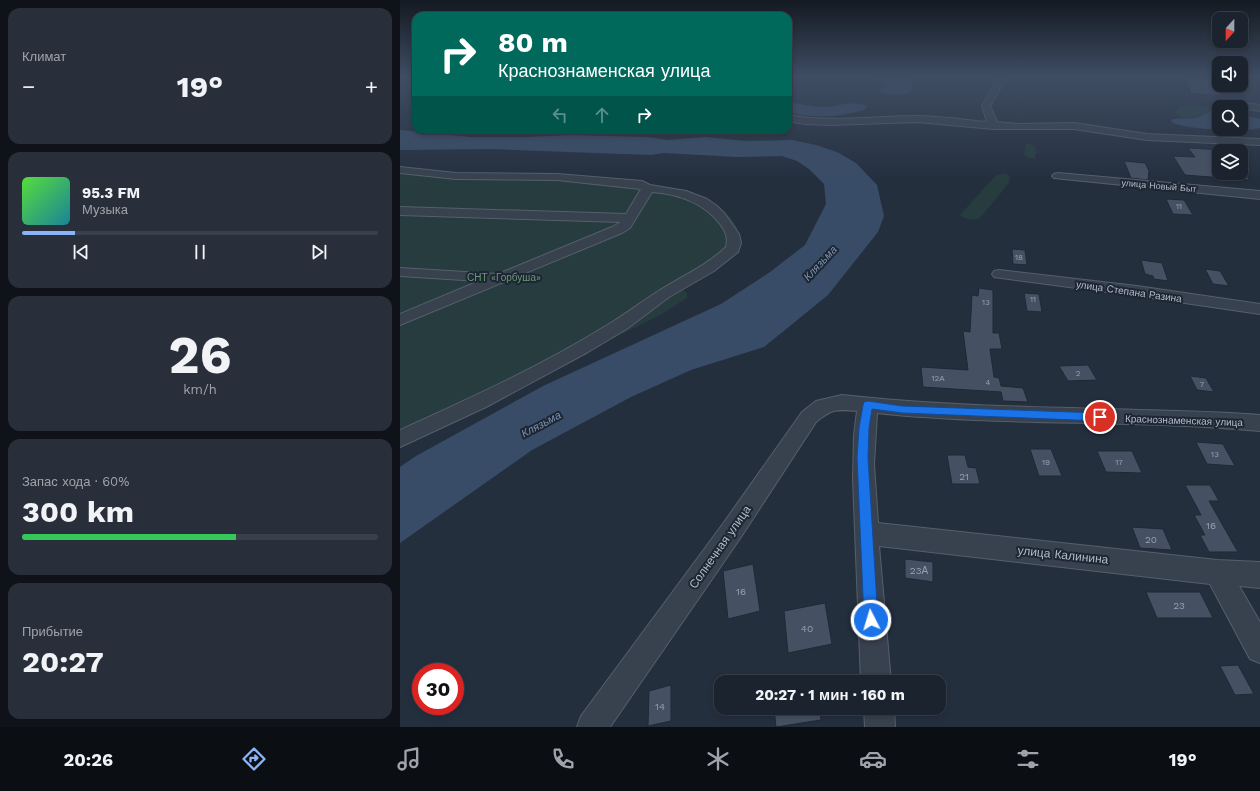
<!DOCTYPE html>
<html lang="ru">
<head>
<meta charset="utf-8">
<style>
	:root { --surface:#1b232e; --page:#282f3a; --text:#f1f3f6; --muted:#a0a4aa; --line:#39404a; --accent:#8ab4f8 }
	body { margin:0; font-family:"Work Sans",sans-serif; background:var(--page); color:var(--text); height:100vh; display:flex; flex-direction:column; font-size:15px; white-space:nowrap }
	* { box-sizing:border-box; margin:0 }
	p { font-size:13px; color:var(--muted) }
	.icon { flex:none; width:22px; height:22px; fill:none; stroke:currentColor; stroke-width:2; stroke-linecap:round; stroke-linejoin:round }
	.map { position:relative; flex:1; overflow:hidden }
	.panel { display:flex; flex-direction:column; gap:8px; padding:8px; background:#0f1319; width:400px }
	.panel>* { flex:none }
	.guide { position:absolute; left:12px; top:12px; width:380px; height:122px; border-radius:12px; box-shadow:0 2px 6px #0003,0 0 0 1px var(--line); background:#00695c; color:#fff; overflow:hidden }
	.needle { width:26px; rotate:201deg }
	.tools { position:absolute; left:812px; top:12px; display:grid; gap:8px }
	.tools a { display:grid; place-items:center; width:36px; height:36px; border-radius:8px; background:var(--surface); box-shadow:0 2px 6px #0003,0 0 0 1px var(--line); font-size:20px }
	.speed { position:absolute; left:12px; top:663px; display:flex; gap:8px; font-size:20px; font-weight:700; text-align:center }
	.speed>* { display:grid; place-content:center; width:52px; height:52px; border-radius:50%; background:var(--surface); box-shadow:0 2px 6px #0003,0 0 0 1px var(--line); line-height:1 }
	.speed .limit { border:6px solid #d22; background:#fff; color:#111 }
	.pin { position:absolute; display:grid; place-items:center; width:34px; height:34px; color:#fff; margin:-17px; border:2px solid #fff; border-radius:50%; box-shadow:0 1px 4px #0007 }
	.me { position:absolute; width:44px; margin:-22px; rotate:355deg; stroke-linejoin:round; filter:drop-shadow(0 0 3px #0008) }
	.turn { display:flex; align-items:center; gap:14px; height:84px; padding:0 20px; font-size:18px }
	.turn .icon { width:52px; height:52px; stroke-width:2.5 }
	.turn b { display:block; font-size:28px; line-height:34px }
	.lanes { display:flex; align-items:center; height:38px; padding:0 20px; background:#0003; justify-content:center; gap:20px; direction:ltr }
	.lanes .off { opacity:.35 }
	.big { font-size:30px; font-weight:700; line-height:1.1 }
	.panel .tile { flex:1; display:flex; flex-direction:column; justify-content:center; gap:6px; min-width:0; padding:0 14px; border-radius:12px; background:var(--page) }
	.panel .dial { align-items:center; gap:0 }
	.dial b { font-size:52px; line-height:1 }
	.song { display:flex; align-items:center; gap:12px }
	.cover { width:48px; height:48px; border-radius:6px; background:linear-gradient(135deg,hsl(110 70% 55%),hsl(190 70% 35%)) }
	.played { height:4px; border-radius:2px; background:linear-gradient(90deg,var(--accent) 15%,var(--line) 15%) }
	.keys { display:flex; justify-content:space-around; direction:ltr }
	.heat { display:flex; justify-content:space-between; align-items:center; font-size:22px; direction:ltr }
	.charge { height:6px; border-radius:3px; background:linear-gradient(90deg,#34c759 60%,var(--line) 0) }
	.trip { position:absolute; left:314px; top:675px; width:232px; height:40px; border-radius:12px; background:var(--surface); box-shadow:0 2px 6px #0003,0 0 0 1px var(--line); font-weight:700; line-height:40px; text-align:center }
	.tab-bar { display:flex; height:64px; justify-content:space-around; align-items:center; background:#0b0e12; color:var(--muted) }
	.tab-bar .icon { width:28px; height:28px }
	.tab-bar .selected { color:var(--accent) }
	.tab-bar b { font-size:18px; color:var(--text) }
	main { display:flex; flex:1; min-height:0 }
	.map>svg:first-child { display:block }
	.green { fill:#263c3f }
	.water { fill:#394c67 }
	.building { fill:#455162; stroke:#1f2835 }
	.lines { fill:none; stroke-linecap:round; stroke-linejoin:round }
	.minor-casing { stroke:#565f6c; stroke-width:2 }
	.minor { fill:#38414e; fill-rule:evenodd }
	.route { fill:#1a73e8; stroke:#114b97 }
	.labels { text-anchor:middle; stroke-width:4; stroke-linejoin:round; paint-order:stroke }
	.number-label { font-size:8px; fill:#98a1af }
	.far-street-label { font-size:9px; fill:#b4bcc9; stroke:#1d2633 }
	.park-label { font-size:10px; fill:#6b9a76; stroke:#1d2633 }
	.street-label { font-size:10px; fill:#b4bcc9; stroke:#1d2633 }
	.near-number-label { font-size:10px; fill:#98a1af }
	.water-label { font-size:11px; font-style:italic; fill:#7c92b1; stroke:#1d2633 }
	.near-street-label { font-size:12px; fill:#b4bcc9; stroke:#1d2633 }
</style>
</head>
<body>
<main>
<section class="panel">
<div class="tile"><p>Климат</p>
<div class="heat"><a>−</a><b class="big">19°</b><a>+</a></div>
</div>
<div class="tile">
<div class="song"><i class="cover"></i><div><b>95.3 FM</b><p>Музыка</p></div></div>
<div class="played"></div>
<div class="keys"><svg class="icon" aria-label="previous" viewBox="0 0 24 24"><path d="M18 5L8 12l10 7zM5 5v14"/></svg><svg class="icon" aria-label="pause" viewBox="0 0 24 24"><path d="M8 5v14M16 5v14"/></svg><svg class="icon" aria-label="next" viewBox="0 0 24 24"><path d="M6 5l10 7-10 7zM19 5v14"/></svg></div>
</div>
<div class="tile dial"><b>26</b><p>km/h</p></div>
<div class="tile"><p>Запас хода · 60%</p><b class="big">300 km</b><div class="charge"></div></div>
<div class="tile"><p>Прибытие</p><b class="big">20:27</b></div>
</section>
<div class="map">
<svg width="860" height="727" viewBox="0 0 860 727">
	<rect width="100%" height="100%" fill="#242f3e"/>
	<!-- green -->
	<g class="green">
		<path d="M 788,105 L 824,107 L 819,107 L 819,111 C 805,110 787,124 775,113 L 779,107 Z"/>
		<polygon points="626,144 630,144 635,147 637,152 634,159 626,157 624,154"/>
		<path d="M 0,168 C 77,176 155,171 233,182 C 251,185 271,186 289,192 C 305,197 333,213 338,230 C 341,239 343,244 337,252 L 282,289 L 287,293 L 287,298 L 262,314 L 0,445 Z"/>
		<path d="M 604,173 L 608,174 L 610,178 L 609,183 L 579,219 C 572,220 566,220 560,215 L 595,176 Z"/>
	</g>
	<!-- water -->
	<g class="water">
		<path d="M 473,77 L 501,77 L 511,82 L 514,89 C 508,97 487,96 479,91 L 486,85 L 485,82 Z"/>
		<path d="M 388,101 C 398,104 409,106 420,107 C 434,108 456,98 467,107 L 464,110 C 438,117 414,119 388,112 Z"/>
		<path d="M 819,111 L 819,129 L 841,129 L 841,114 L 860,119 L 860,128 C 848,132 778,130 771,121 L 773,119 L 795,118 L 810,112 Z"/>
		<polygon points="0,130 71,137 126,137 171,135 247,137 268,140 306,137 346,141 392,140 416,145 437,152 456,163 477,185 484,216 478,232 428,295 364,347 291,370 231,397 132,450 0,543 0,467 16,456 143,386 321,304 370,272 405,245 426,204 424,184 409,169 397,161 382,156 337,157 263,153 251,155 90,149 5,150 0,150"/>
	</g>
	<!-- building -->
	<g class="building">
		<polygon points="785,77 814,80 822,96 791,93"/>
		<polygon points="788,148 823,150 824,151 819,151 819,173 841,173 841,170 850,180 785,175 773,156 795,157"/>
		<polygon points="724,161 745,163 749,171 748,180 731,178"/>
		<polygon points="766,199 784,200 793,215 773,214"/>
		<polygon points="612,249 625,250 627,265 613,264"/>
		<polygon points="741,260 762,263 768,281 754,279 753,276 745,274"/>
		<polygon points="805,269 820,271 829,286 813,284"/>
		<polygon points="579,288 593,290 593,333 599,333 602,349 590,349 594,377 599,378 601,386 623,388 628,402 603,401 601,392 523,387 521,367 568,370 563,331 570,332 572,295 578,296"/>
		<polygon points="624,293 639,294 642,312 627,311"/>
		<polygon points="688,365 697,380 668,381 659,366"/>
		<polygon points="790,376 806,378 814,392 797,390"/>
		<polygon points="796,442 823,444 835,466 807,464"/>
		<polygon points="630,449 651,449 662,476 639,476"/>
		<polygon points="697,451 732,451 742,473 706,472"/>
		<polygon points="547,455 565,455 568,467 576,468 580,484 552,484"/>
		<polygon points="785,485 810,485 819,501 809,501 838,552 809,552 800,535 805,535 794,515 801,515"/>
		<polygon points="732,527 763,529 772,550 740,548"/>
		<polygon points="505,559 533,562 533,582 505,578"/>
		<polygon points="353,564 360,611 328,619 323,571"/>
		<polygon points="746,592 800,592 813,618 757,618"/>
		<polygon points="425,603 432,644 388,653 384,611"/>
		<polygon points="838,665 854,694 835,695 820,666"/>
		<polygon points="271,685 271,721 248,726 249,691"/>
		<polygon points="374,708 420,708 421,720 376,727"/>
	</g>
	<g class="lines">
		<!-- minor casing -->
		<g class="minor-casing">
			<g id="minor">
				<path d="M 599,77 L 607,77 L 590,106 L 597,122 L 617,124 L 674,123 L 747,134 L 860,139 L 860,145 L 747,140 L 674,129 L 593,129 L 518,122 L 429,125 L 405,124 L 388,121 L 388,115 C 430,123 474,116 516,116 C 540,116 564,120 587,122 L 582,106 Z"/>
				<polygon points="832,101 860,105 860,111 829,106 828,104 829,102"/>
				<path d="M 0,167 L 56,173 L 157,174 L 242,181 L 250,185 L 286,191 L 307,199 L 317,206 L 325,214 L 339,234 L 341,243 L 338,252 L 314,271 L 269,297 L 228,328 L 188,352 L 86,407 L 0,447 L 0,430 C 71,398 143,365 209,324 C 226,314 241,302 257,292 C 280,277 306,266 326,247 C 328,238 326,232 320,224 C 304,203 279,194 252,192 L 230,228 L 222,233 L 0,325 L 0,314 L 79,281 L 0,276 L 0,268 L 98,274 L 212,227 L 221,222 L 0,215 L 0,207 L 226,214 L 241,189 L 157,180 L 56,179 L 0,173 Z"/>
				<polygon points="658,173 860,191 860,199 654,178 652,176 654,174"/>
				<polygon points="599,270 737,286 860,304 860,314 737,296 594,277 592,274 594,271"/>
				<path d="M 442,395 C 531,405 621,407 711,409 C 761,411 811,411 860,415 L 860,431 C 765,422 669,424 574,420 C 541,418 509,417 477,413 L 474,464 L 478,523 L 817,560 L 860,562 L 860,588 L 839,586 L 860,622 L 860,663 L 850,659 L 810,584 L 479,546 L 491,682 L 461,682 L 453,479 L 454,435 L 457,411 C 436,409 432,409 416,422 L 341,537 L 210,727 L 177,727 L 181,716 L 325,521 L 402,412 L 416,401 Z"/>
				<polygon points="464,708 494,708 495,727 465,727"/>
			</g>
		</g>
		<!-- minor -->
		<use href="#minor" class="minor"/>
	</g>
	<!-- sky -->
	<linearGradient id="sky" x2="0" y2="1"><stop stop-color="#141a22"/><stop offset="0.43" stop-color="#3f4d63"/><stop offset="1" stop-color="#3f4d63" stop-opacity="0"/></linearGradient>
	<rect width="860" height="179" fill="url(#sky)"/>
	<!-- route -->
	<polygon class="route" points="468,401 502,406 700,413 703,414 705,417 703,420 700,421 502,413 472,409 469,428 468,457 478,620 476,625 471,627 466,625 464,620 457,457 459,428 463,405 464,402"/>
	<g class="labels">
		<!-- number labels -->
		<g class="number-label">
			<text x="779" y="209">11</text>
			<text x="619" y="260">18</text>
			<text x="633" y="302">11</text>
			<text x="586" y="305">13</text>
			<text x="678" y="376">2</text>
			<text x="538" y="381">12А</text>
			<text x="588" y="385">4</text>
			<text x="802" y="387">7</text>
			<text x="815" y="457">13</text>
			<text x="646" y="465">19</text>
			<text x="719" y="465">17</text>
		</g>
		<!-- far-street labels -->
		<g class="far-street-label">
			<text transform="translate(759 186) rotate(5)" y="3">улица Новый Быт</text>
		</g>
		<!-- park labels -->
		<g class="park-label">
			<text x="104" y="281">СНТ «Горбуша»</text>
		</g>
		<!-- street labels -->
		<g class="street-label">
			<text transform="translate(729 291) rotate(8)" y="4">улица Степана Разина</text>
			<text transform="translate(784 420) rotate(2)" y="4">Краснознаменская улица</text>
		</g>
		<!-- near-number labels -->
		<g class="near-number-label">
			<text x="564" y="480">21</text>
			<text x="811" y="529">16</text>
			<text x="751" y="543">20</text>
			<text x="519" y="574">23А</text>
			<text x="341" y="595">16</text>
			<text x="779" y="609">23</text>
			<text x="407" y="632">40</text>
			<text x="260" y="710">14</text>
		</g>
		<!-- water labels -->
		<g class="water-label">
			<text transform="translate(420 263) rotate(-47)" y="4">Клязьма</text>
			<text transform="translate(141 424) rotate(-28)" y="4">Клязьма</text>
		</g>
		<!-- near-street labels -->
		<g class="near-street-label">
			<text transform="translate(320 547) rotate(-55)" y="4">Солнечная улица</text>
			<text transform="translate(663 555) rotate(6)" y="4">улица Калинина</text>
		</g>
	</g>
</svg>
<div class="tools">
<a><svg class="needle" viewBox="-14 -14 28 28"><path d="M0-13l5 13h-10z" fill="#e53935"/><path d="M0 13l5-13h-10z" fill="#a0a4aa"/></svg></a>
<a><svg class="icon" aria-label="sound" viewBox="0 0 24 24"><path d="M4 9h4l5-4v14l-5-4H4zM17 9q2 3 0 6"/></svg></a>
<a><svg class="icon" aria-label="search" viewBox="0 0 24 24"><circle cx="10" cy="10" r="6"/><path d="M15 15l6 6"/></svg></a>
<a><svg class="icon" aria-label="layers" viewBox="0 0 24 24"><path d="M12 4l9 5-9 5-9-5zM3 14l9 5 9-5"/></svg></a>
</div>
<div class="speed"><div class="limit">30</div></div>
<div class="pin" style="left:700px;top:417px;background:#d93025"><svg class="icon" aria-label="arrive" viewBox="0 0 24 24"><path d="M6 21V4h12l-3 4 3 4H6"/></svg></div>
<svg class="me" style="left:471px;top:620px" viewBox="-20 -20 40 40"><circle r="17" fill="#1a73e8" stroke="#fff" stroke-width="3"/><path d="M0-11L8 9 0 5-8 9z" fill="#fff"/></svg>
<div class="trip">20:27 · 1 мин · 160 m</div>
<div class="guide">
<div class="turn"><svg class="icon" aria-label="right" viewBox="0 0 24 24"><path d="M7 20v-9h11M14 6l5 5-5 5"/></svg><div><b>80 m</b>Краснознаменская улица</div></div>
<div class="lanes"><svg class="icon off" aria-label="left" viewBox="0 0 24 24"><path d="M17 20v-9H6M10 6l-5 5 5 5"/></svg><svg class="icon off" aria-label="ahead" viewBox="0 0 24 24"><path d="M12 20V5M6 11l6-6 6 6"/></svg><svg class="icon" aria-label="right" viewBox="0 0 24 24"><path d="M7 20v-9h11M14 6l5 5-5 5"/></svg></div>
</div>
</div>
</main>
<nav class="tab-bar">
<b>20:26</b>
<svg class="icon selected" aria-label="directions" viewBox="0 0 24 24"><path d="M12 3l9 9-9 9-9-9zM9 14v-3h6M13 9l2 2-2 2"/></svg>
<svg class="icon" aria-label="music" viewBox="0 0 24 24"><path d="M9 18V5l10-2v13"/><circle cx="6" cy="18" r="3"/><circle cx="16" cy="16" r="3"/></svg>
<svg class="icon" aria-label="phone" viewBox="0 0 24 24"><path d="M5 4h4l2 5-3 2q2 4 5 5l2-3 5 2v4C11 20 4 13 5 4z"/></svg>
<svg class="icon" aria-label="climate" viewBox="0 0 24 24"><path d="M12 3v18M4 7l16 10M4 17L20 7"/></svg>
<svg class="icon" aria-label="car" viewBox="0 0 24 24"><path d="M5 17H2v-5l4-1 3-4h7l3 4 3 1v5h-3M9 17h6M6 11h13"/><circle cx="7" cy="17" r="2"/><circle cx="17" cy="17" r="2"/></svg>
<svg class="icon" aria-label="filters" viewBox="0 0 24 24"><path d="M4 7h16M4 17h16"/><circle cx="9" cy="7" r="2"/><circle cx="15" cy="17" r="2"/></svg>
<b>19°</b>
</nav>
</body>
</html>
